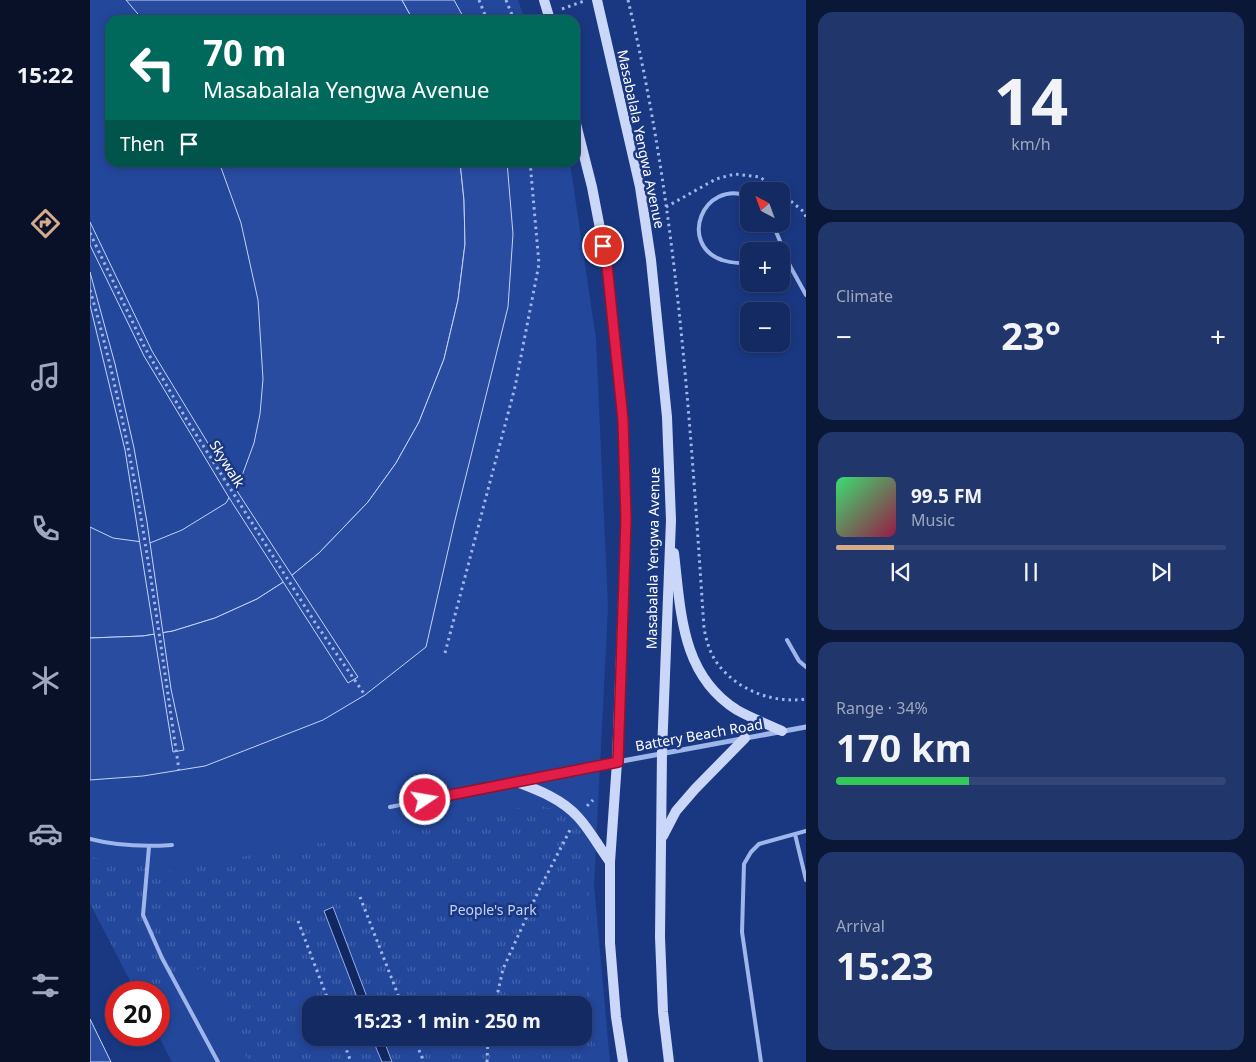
<!DOCTYPE html>
<html lang="en">
<head>
<meta charset="utf-8">
<style>
	:root { --surface:#142a62; --page:#21366b; --text:#f1f3f6; --muted:#9da7be; --line:#334677; --accent:#d6ab8b }
	body { margin:0; font-family:"Noto Sans",sans-serif; background:var(--page); color:var(--text); height:100vh; display:flex; flex-direction:column; font-size:19px; white-space:nowrap }
	* { box-sizing:border-box; margin:0 }
	p { font-size:16px; color:var(--muted) }
	.icon { flex:none; width:28px; height:28px; fill:none; stroke:currentColor; stroke-width:2; stroke-linecap:round; stroke-linejoin:round }
	.map { position:relative; flex:1; overflow:hidden }
	.panel { display:flex; flex-direction:column; gap:12px; padding:12px; background:#0b1736; width:450px }
	.panel>* { flex:none }
	.hud { position:absolute; left:15px; top:15px; width:475px; height:152px; border-radius:15px; box-shadow:0 2px 8px #0003,0 0 0 1px var(--line); background:#00695c; color:#fff; overflow:hidden }
	.needle { width:32px; rotate:319deg }
	.tools { position:absolute; left:650px; top:182px; display:grid; gap:10px }
	.tools a { display:grid; place-items:center; width:50px; height:50px; border-radius:10px; background:var(--surface); box-shadow:0 2px 8px #0003,0 0 0 1px var(--line); font-size:25px }
	.speed { position:absolute; left:15px; top:981px; display:flex; gap:10px; font-size:25px; font-weight:700; text-align:center }
	.speed>* { display:grid; place-content:center; width:65px; height:65px; border-radius:50%; background:var(--surface); box-shadow:0 2px 8px #0003,0 0 0 1px var(--line); line-height:1 }
	.speed .limit { border:8px solid #d22; background:#fff; color:#111 }
	.pin { position:absolute; display:grid; place-items:center; width:42px; height:42px; color:#fff; margin:-21px; border:2px solid #fff; border-radius:50%; box-shadow:0 1px 5px #0007 }
	.me { position:absolute; width:55px; margin:-28px; rotate:78deg; stroke-linejoin:round; filter:drop-shadow(0 0 4px #0008) }
	.turn { display:flex; align-items:center; gap:18px; height:105px; padding:0 15px; font-size:22px }
	.turn .icon { width:65px; height:65px; stroke-width:2.5 }
	.turn b { display:block; font-size:35px; line-height:42px }
	.then { display:flex; align-items:center; height:48px; padding:0 15px; background:#0003; gap:10px; font-size:19px }
	.big { font-size:38px; font-weight:700; line-height:1.1 }
	.panel .tile { flex:1; display:flex; flex-direction:column; justify-content:center; gap:8px; min-width:0; padding:0 18px; border-radius:15px; background:var(--page) }
	.panel .dial { align-items:center; gap:0 }
	.dial b { font-size:65px; line-height:1 }
	.song { display:flex; align-items:center; gap:15px }
	.cover { width:60px; height:60px; border-radius:8px; background:linear-gradient(135deg,hsl(140 70% 55%),hsl(340 70% 35%)) }
	.played { height:5px; border-radius:2px; background:linear-gradient(90deg,var(--accent) 15%,var(--line) 15%) }
	.keys { display:flex; justify-content:space-around; direction:ltr }
	.heat { display:flex; justify-content:space-between; align-items:center; font-size:28px; direction:ltr }
	.charge { height:8px; border-radius:4px; background:linear-gradient(90deg,#34c759 34%,var(--line) 0) }
	.trip { position:absolute; left:212px; top:996px; width:290px; height:50px; border-radius:15px; background:var(--surface); box-shadow:0 2px 8px #0003,0 0 0 1px var(--line); font-weight:700; line-height:50px; text-align:center }
	main { display:flex; flex:1; min-height:0 }
	.menu { display:flex; flex-direction:column; width:90px; justify-content:space-around; align-items:center; background:#081127; color:var(--muted) }
	.menu .icon { width:35px; height:35px }
	.menu .active { color:var(--accent) }
	.menu b { font-size:22px; color:var(--text) }
	.map>svg:first-child { display:block }
	.grass { fill:#23479b; fill-rule:evenodd }
	.park { fill:url(#park-tufts); fill-rule:evenodd }
	.water { fill:#112760; stroke:#92aeed }
	.building { fill:#294ca0; stroke:#c3d3f8 }
	.lines { fill:none; stroke-linecap:round; stroke-linejoin:round }
	.path { stroke:#9fb6eb; stroke-width:3; stroke-dasharray:2.5 4; stroke-linecap:butt }
	.lane { stroke:#9fb6eb; stroke-width:4 }
	.street { stroke:#9fb6eb; stroke-width:5 }
	.secondary { stroke:#cbd7f8; stroke-width:10 }
	.route-casing { stroke:#92132f; stroke-width:12 }
	.route { stroke:#e11d48; stroke-width:9 }
	.labels { text-anchor:middle; stroke-width:5; stroke-linejoin:round; paint-order:stroke }
	.street-label { font-size:14px; fill:#fff; stroke:#1a3882 }
	.park-label { font-size:14px; fill:#c3d3f8; stroke:#1a3882 }
</style>
</head>
<body>
<main>
<nav class="menu">
<b>15:22</b>
<svg class="icon active" aria-label="directions" viewBox="0 0 24 24"><path d="M12 3l9 9-9 9-9-9zM9 14v-3h6M13 9l2 2-2 2"/></svg>
<svg class="icon" aria-label="music" viewBox="0 0 24 24"><path d="M9 18V5l10-2v13"/><circle cx="6" cy="18" r="3"/><circle cx="16" cy="16" r="3"/></svg>
<svg class="icon" aria-label="phone" viewBox="0 0 24 24"><path d="M5 4h4l2 5-3 2q2 4 5 5l2-3 5 2v4C11 20 4 13 5 4z"/></svg>
<svg class="icon" aria-label="climate" viewBox="0 0 24 24"><path d="M12 3v18M4 7l16 10M4 17L20 7"/></svg>
<svg class="icon" aria-label="car" viewBox="0 0 24 24"><path d="M5 17H2v-5l4-1 3-4h7l3 4 3 1v5h-3M9 17h6M6 11h13"/><circle cx="7" cy="17" r="2"/><circle cx="17" cy="17" r="2"/></svg>
<svg class="icon" aria-label="filters" viewBox="0 0 24 24"><path d="M4 7h16M4 17h16"/><circle cx="9" cy="7" r="2"/><circle cx="15" cy="17" r="2"/></svg>
</nav>
<div class="map">
<svg width="716" height="1062" viewBox="0 0 716 1062">
	<defs>
		<pattern id="park-tufts" width="24" height="20" patternUnits="userSpaceOnUse" patternTransform="scale(1.25)"><rect width="24" height="20" fill="#23479b"/><path d="M3 7l-1-3M5 7V3M7 7l1-3M15 17l-1-3M17 17v-4M19 17l1-3" fill="none" stroke="#4463aa"/></pattern>
	</defs>
	<rect width="100%" height="100%" fill="#1a3882"/>
	<!-- grass -->
	<path class="grass" d="M 0,0 L 428,0 L 435,20 L 20,20 L 20,162 L 480,163 L 506,339 L 518,607 L 504,885 L 520,1062 L 82,1062 L 68,1035 L 69,992 L 46,992 L 0,903 ZM 221,1005 L 494,1005 L 494,1038 L 221,1038 Z"/>
	<!-- park -->
	<path class="park" d="M 447,805 L 467,810 L 482,820 L 493,834 L 500,854 L 497,946 L 506,1062 L 159,1062 L 112,967 L 69,993 L 46,992 L 0,903 L 0,857 L 85,872 L 105,865 ZM 221,1005 L 494,1005 L 494,1038 L 221,1038 Z"/>
	<!-- water -->
	<g class="water">
		<polygon points="243,907 280,1005 270,1005 234,911"/>
		<polygon points="282,1038 293,1038 302,1062 292,1062"/>
	</g>
	<!-- building -->
	<g class="building">
		<polygon points="36,0 312,0 323,20 53,20"/>
		<polygon points="312,0 364,0 375,20 323,20"/>
		<polygon points="129,162 370,162 374,200 375,244 368,300 354,359 329,422 306,463 278,502 229,553 195,581 167,599 125,618 83,631 53,636 0,638 0,527 23,538 60,543 92,530 136,503 153,473 164,443 170,414 173,379 168,300 151,223"/>
		<polygon points="370,162 417,162 423,234 418,307 365,520 336,647 275,695 233,720 115,766 53,776 0,780 0,638 53,636 83,631 125,618 167,599 195,581 229,553 278,502 306,463 329,422 354,359 368,300 375,244 374,200"/>
		<polygon points="0,222 62,351 147,491 268,677 258,683 138,496 54,356 0,245"/>
		<polygon points="0,272 25,364 44,448 57,522 81,689 94,750 83,752 35,450 0,305"/>
		<polygon points="0,1019 21,1062 0,1062"/>
	</g>
	<g class="lines">
		<!-- path -->
		<g class="path">
			<polyline points="389,0 397,20"/>
			<polyline points="416,0 424,20"/>
			<path d="M 538,0 C 587,204 600,419 614,628 C 616,639 619,650 625,660 C 644,689 682,704 716,699"/>
			<polyline points="472,9 494,1"/>
			<polyline points="691,193 714,212 716,217"/>
			<polyline points="576,207 626,179 645,174 670,177 689,191"/>
			<polyline points="0,233 55,348 95,417 226,624 275,695"/>
			<path d="M 0,290 C 46,447 65,609 89,770"/>
			<polyline points="355,653 425,387 449,264 440,162"/>
			<polyline points="497,806 503,800"/>
			<polyline points="270,897 312,1005"/>
			<polyline points="208,921 240,1005"/>
			<polyline points="405,1005 413,969 448,892 480,830"/>
			<polyline points="252,1038 261,1062"/>
			<polyline points="324,1038 334,1062"/>
			<polyline points="397,1062 398,1038"/>
		</g>
		<!-- lane -->
		<g class="lane">
			<path d="M 659,196 C 612,179 588,245 632,260 C 640,263 650,263 659,264"/>
			<polyline points="683,224 700,266 716,295"/>
			<polyline points="691,268 700,266"/>
			<polyline points="697,640 709,661 716,667"/>
			<polyline points="300,807 525,762"/>
			<polyline points="705,834 716,880"/>
			<path d="M 0,839 C 27,846 54,847 82,845"/>
			<polyline points="59,847 53,915 72,958 128,1062"/>
			<polyline points="671,1062 652,932 654,864 661,852 669,844 716,831"/>
		</g>
		<!-- street -->
		<polyline class="street" points="527,762 716,727"/>
		<!-- secondary -->
		<g class="secondary">
			<polyline points="454,0 460,20"/>
			<polyline points="507,0 550,187 561,260 577,417 581,520 572,752 570,937 573,1012 579,1062"/>
			<polyline points="485,120 502,187 517,265 533,419 536,519 527,762 520,862 520,943 526,1017 533,1062"/>
			<path d="M 584,553 C 591,612 591,675 647,710 C 661,718 677,724 692,731"/>
			<path d="M 427,782 C 448,790 472,799 488,817 C 500,830 509,847 520,862"/>
			<polyline points="573,836 586,811 605,789 655,738"/>
		</g>
	</g>
	<g class="lines">
		<!-- route casing -->
		<g class="route-casing">
			<polyline id="route" points="335,800 528,762 536,519 533,420 517,265 513,246"/>
		</g>
		<!-- route -->
		<use href="#route" class="route"/>
	</g>
	<g class="labels">
		<!-- street labels -->
		<g class="street-label">
			<text transform="translate(551 139) rotate(78)" y="5">Masabalala Yengwa Avenue</text>
			<text transform="translate(137 464) rotate(58)" y="5">Skywalk</text>
			<text transform="translate(563 558) rotate(-89)" y="5">Masabalala Yengwa Avenue</text>
			<text transform="translate(609 735) rotate(-10)" y="5">Battery Beach Road</text>
		</g>
		<!-- park labels -->
		<g class="park-label">
			<text x="403" y="915">People's Park</text>
		</g>
	</g>
</svg>
<div class="tools">
<a><svg class="needle" viewBox="-14 -14 28 28"><path d="M0-13l5 13h-10z" fill="#e53935"/><path d="M0 13l5-13h-10z" fill="#9da7be"/></svg></a>
<a>+</a>
<a>−</a>
</div>
<div class="speed"><div class="limit">20</div></div>
<div class="pin" style="left:513px;top:246px;background:#d93025"><svg class="icon" aria-label="arrive" viewBox="0 0 24 24"><path d="M6 21V4h12l-3 4 3 4H6"/></svg></div>
<svg class="me" style="left:335px;top:800px" viewBox="-20 -20 40 40"><circle r="17" fill="#e11d48" stroke="#fff" stroke-width="3"/><path d="M0-11L8 9 0 5-8 9z" fill="#fff"/></svg>
<div class="trip">15:23 · 1 min · 250 m</div>
<div class="hud">
<div class="turn"><svg class="icon" aria-label="left" viewBox="0 0 24 24"><path d="M17 20v-9H6M10 6l-5 5 5 5"/></svg><div><b>70 m</b>Masabalala Yengwa Avenue</div></div>
<div class="then">Then<svg class="icon" aria-label="arrive" viewBox="0 0 24 24"><path d="M6 21V4h12l-3 4 3 4H6"/></svg></div>
</div>
</div>
<section class="panel">
<div class="tile dial"><b>14</b><p>km/h</p></div>
<div class="tile"><p>Climate</p>
<div class="heat"><a>−</a><b class="big">23°</b><a>+</a></div>
</div>
<div class="tile">
<div class="song"><i class="cover"></i><div><b>99.5 FM</b><p>Music</p></div></div>
<div class="played"></div>
<div class="keys"><svg class="icon" aria-label="previous" viewBox="0 0 24 24"><path d="M18 5L8 12l10 7zM5 5v14"/></svg><svg class="icon" aria-label="pause" viewBox="0 0 24 24"><path d="M8 5v14M16 5v14"/></svg><svg class="icon" aria-label="next" viewBox="0 0 24 24"><path d="M6 5l10 7-10 7zM19 5v14"/></svg></div>
</div>
<div class="tile"><p>Range · 34%</p><b class="big">170 km</b><div class="charge"></div></div>
<div class="tile"><p>Arrival</p><b class="big">15:23</b></div>
</section>
</main>
</body>
</html>
